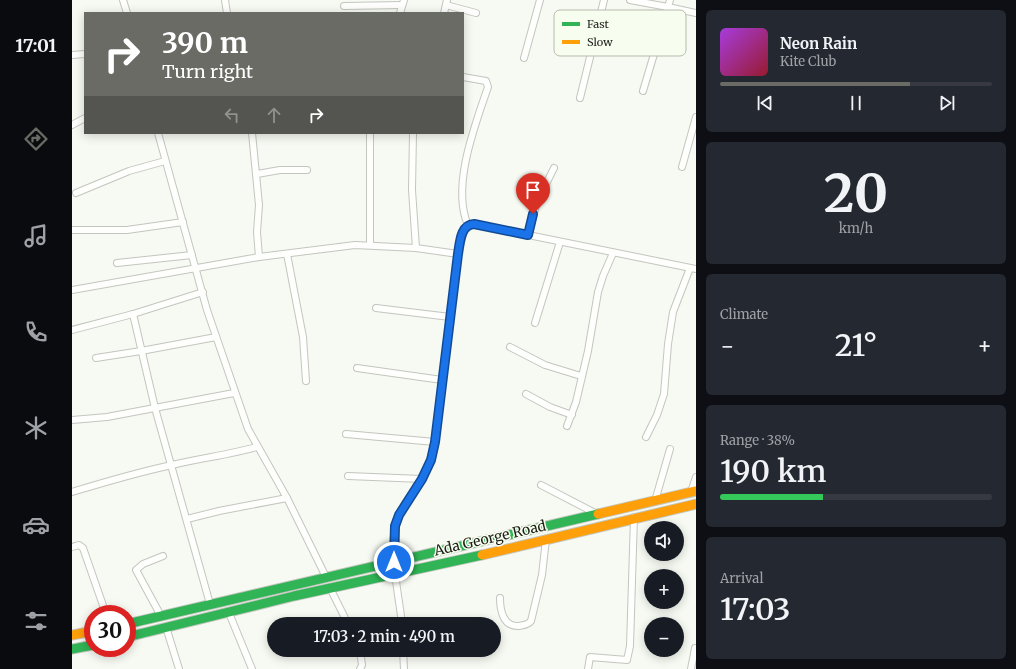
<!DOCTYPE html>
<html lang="en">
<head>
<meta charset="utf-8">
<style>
	:root { --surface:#171b24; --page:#242831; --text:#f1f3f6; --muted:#9ea1a6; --line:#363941; --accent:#696b64 }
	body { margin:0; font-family:Merriweather,serif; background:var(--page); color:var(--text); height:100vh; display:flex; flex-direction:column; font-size:15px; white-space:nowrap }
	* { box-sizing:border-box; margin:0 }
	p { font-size:13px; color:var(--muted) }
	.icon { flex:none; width:22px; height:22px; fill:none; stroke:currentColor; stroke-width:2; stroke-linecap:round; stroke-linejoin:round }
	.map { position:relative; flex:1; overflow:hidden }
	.drawer { display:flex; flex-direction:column; gap:10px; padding:10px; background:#0d0f14; width:320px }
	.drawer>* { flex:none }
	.top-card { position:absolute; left:12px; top:12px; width:380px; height:122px; border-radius:0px; box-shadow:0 2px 10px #0003; background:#696b64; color:#fff; overflow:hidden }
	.controls { position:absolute; left:572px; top:521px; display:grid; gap:8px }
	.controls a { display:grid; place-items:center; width:40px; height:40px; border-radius:50%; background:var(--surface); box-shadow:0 2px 10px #0003; font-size:20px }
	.speed { position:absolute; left:12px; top:605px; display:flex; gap:8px; font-size:20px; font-weight:700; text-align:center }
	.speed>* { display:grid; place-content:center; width:52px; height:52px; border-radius:50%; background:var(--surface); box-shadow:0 2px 10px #0003; line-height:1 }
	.speed .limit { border:6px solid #d22; background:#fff; color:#111 }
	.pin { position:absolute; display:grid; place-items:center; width:34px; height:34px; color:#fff; margin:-41px -17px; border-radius:50% 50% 50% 0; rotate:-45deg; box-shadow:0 0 4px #0007 }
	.pin .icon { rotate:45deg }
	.me { position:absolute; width:44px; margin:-22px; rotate:0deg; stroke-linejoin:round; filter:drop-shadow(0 0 3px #0008) }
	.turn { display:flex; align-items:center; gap:14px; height:84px; padding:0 12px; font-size:18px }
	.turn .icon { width:52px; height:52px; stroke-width:2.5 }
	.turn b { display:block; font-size:28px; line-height:34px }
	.lanes { display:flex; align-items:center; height:38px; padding:0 12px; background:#0003; justify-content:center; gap:20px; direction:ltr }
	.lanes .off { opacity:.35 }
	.big { font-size:30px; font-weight:600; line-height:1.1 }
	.drawer .card { flex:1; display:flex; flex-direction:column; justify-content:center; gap:6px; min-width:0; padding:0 14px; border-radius:6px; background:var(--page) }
	.drawer .dial { align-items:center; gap:0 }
	.dial b { font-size:52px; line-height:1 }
	.song { display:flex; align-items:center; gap:12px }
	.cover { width:48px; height:48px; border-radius:6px; background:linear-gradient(135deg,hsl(280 70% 55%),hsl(350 70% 35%)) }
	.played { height:4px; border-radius:2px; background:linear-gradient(90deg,var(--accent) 70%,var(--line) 70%) }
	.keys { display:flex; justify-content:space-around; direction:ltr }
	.heat { display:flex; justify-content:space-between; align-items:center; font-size:22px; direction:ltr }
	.charge { height:6px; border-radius:3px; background:linear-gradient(90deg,#34c759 38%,var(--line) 0) }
	.trip { position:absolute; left:195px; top:617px; width:234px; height:40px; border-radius:20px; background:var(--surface); box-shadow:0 2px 10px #0003; font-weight:600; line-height:40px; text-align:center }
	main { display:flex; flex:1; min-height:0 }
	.dock { display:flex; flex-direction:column; width:72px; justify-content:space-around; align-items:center; background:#090b0e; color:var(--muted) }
	.dock .icon { width:28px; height:28px }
	.dock .selected { color:var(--accent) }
	.dock b { font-size:18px; color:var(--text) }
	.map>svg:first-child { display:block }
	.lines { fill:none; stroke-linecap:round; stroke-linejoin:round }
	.street-casing { stroke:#c3c6bf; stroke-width:8 }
	.fast-casing { stroke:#c3c6bf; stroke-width:11 }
	.slow-casing { stroke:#c3c6bf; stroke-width:11 }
	.street { stroke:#fefefd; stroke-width:6 }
	.fast { stroke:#30b455; stroke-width:9 }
	.slow { stroke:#ff9f0a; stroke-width:9 }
	.route-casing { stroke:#114b97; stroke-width:10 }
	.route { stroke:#1a73e8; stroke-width:7 }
	.labels { text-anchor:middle; stroke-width:3; stroke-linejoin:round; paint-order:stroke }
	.street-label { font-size:14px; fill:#1c1e18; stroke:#f8feef }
	.key { fill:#f8feef; stroke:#b6bbae; stroke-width:1 }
	.key-label { font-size:11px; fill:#1c1e18 }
</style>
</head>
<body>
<main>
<nav class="dock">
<b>17:01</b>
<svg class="icon selected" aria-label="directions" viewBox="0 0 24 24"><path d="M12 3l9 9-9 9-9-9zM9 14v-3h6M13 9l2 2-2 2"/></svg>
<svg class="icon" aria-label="music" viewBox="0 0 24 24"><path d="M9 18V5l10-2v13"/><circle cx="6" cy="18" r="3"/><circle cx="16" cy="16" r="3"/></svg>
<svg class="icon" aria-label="phone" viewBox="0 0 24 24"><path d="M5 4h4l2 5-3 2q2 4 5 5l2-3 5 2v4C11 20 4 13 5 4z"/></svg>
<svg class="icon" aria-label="climate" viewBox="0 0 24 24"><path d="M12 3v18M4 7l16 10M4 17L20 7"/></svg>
<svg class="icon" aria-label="car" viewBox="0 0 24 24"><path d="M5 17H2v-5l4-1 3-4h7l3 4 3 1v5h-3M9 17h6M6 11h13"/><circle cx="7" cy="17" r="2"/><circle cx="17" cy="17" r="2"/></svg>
<svg class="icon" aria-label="filters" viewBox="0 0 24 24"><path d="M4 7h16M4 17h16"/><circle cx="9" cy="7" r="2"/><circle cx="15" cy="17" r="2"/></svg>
</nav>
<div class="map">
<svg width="624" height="669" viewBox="0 0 624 669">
	<rect width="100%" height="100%" fill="#f7faf2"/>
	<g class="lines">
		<!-- street casing -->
		<g class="street-casing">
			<g id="street">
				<polyline points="51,0 55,13"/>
				<polyline points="153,0 155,13"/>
				<polyline points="558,0 596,7 571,91"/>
				<polyline points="598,0 596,7 624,13"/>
				<polyline points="374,5 404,13"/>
				<polyline points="272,6 330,5"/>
				<polyline points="328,13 332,0"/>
				<polyline points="372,13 375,0"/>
				<polyline points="0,55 13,54"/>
				<polyline points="452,58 468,0"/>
				<path d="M 391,77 L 414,81 L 416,87 C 403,125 379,187 396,225"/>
				<polyline points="508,98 532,0"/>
				<polyline points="0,125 13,118"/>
				<polyline points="86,133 135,310 176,429 215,498 254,577"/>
				<polyline points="180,133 187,205 185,232 187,257"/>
				<polyline points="341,133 340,190 344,248"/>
				<polyline points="610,167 624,117"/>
				<polyline points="185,174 208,170 235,170"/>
				<polyline points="4,193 57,171 93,161"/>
				<polyline points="0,230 55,230 111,222"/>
				<polyline points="456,235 465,202 482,168"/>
				<polyline points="298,245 298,133"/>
				<polyline points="215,254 231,337 234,381"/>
				<polyline points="45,263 120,255"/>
				<polyline points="0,290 187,257 283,245 344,248 386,254"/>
				<polyline points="304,308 378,317"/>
				<polyline points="61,314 83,408 138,604"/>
				<polyline points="463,323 488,242"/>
				<polyline points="0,330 61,314 131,292"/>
				<polyline points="438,347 473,365 509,376"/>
				<polyline points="24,358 69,351 144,337"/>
				<polyline points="285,368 370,380"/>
				<polyline points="454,394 478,407 500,415"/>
				<polyline points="0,420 35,417 162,393"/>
				<polyline points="495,426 504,402 516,351 526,292 531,276 541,253"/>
				<polyline points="274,434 363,442"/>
				<polyline points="574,437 585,415 592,394 596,344 601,312 618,268"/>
				<polyline points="276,476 350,479"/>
				<polyline points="469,485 525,514"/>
				<path d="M 0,492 C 33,482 67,472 100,465 C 128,458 157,455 184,447"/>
				<polyline points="619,492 624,477"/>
				<polyline points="583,501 598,449"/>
				<polyline points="115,519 147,511 215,498"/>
				<polyline points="0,547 7,545 11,548 34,614"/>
				<polyline points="258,588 276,624"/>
				<path d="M 428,598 C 428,610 431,627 447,626 C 452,625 456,625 459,621 L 470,575 L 474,539"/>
				<polyline points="157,613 180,669"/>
				<polyline points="89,616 64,570 71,564 91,556"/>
				<path d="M 330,624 C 327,594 314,543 327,515 C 332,502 343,491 350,479 C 357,467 360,455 363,442 L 386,254 L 393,227 L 402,224 L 624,269"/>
				<polyline points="94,627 107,669"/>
				<polyline points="288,650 290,665 288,669"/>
				<polyline points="331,650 332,669"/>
				<polyline points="516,669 518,657 555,660 558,646 562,517"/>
				<polyline points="619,669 623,648"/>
			</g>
		</g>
		<!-- fast casing -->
		<g class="fast-casing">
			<g id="fast">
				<polyline points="55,624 526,514"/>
				<polyline points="55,637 222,596 410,555"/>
				<polyline points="0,649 21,645"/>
			</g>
		</g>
		<!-- slow casing -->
		<g class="slow-casing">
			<g id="slow">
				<polyline points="526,514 624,491"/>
				<polyline points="410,555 624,504"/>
				<polyline points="0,635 21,631"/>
			</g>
		</g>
		<!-- street -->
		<use href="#street" class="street"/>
		<!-- fast -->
		<use href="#fast" class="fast"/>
		<!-- slow -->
		<use href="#slow" class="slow"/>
	</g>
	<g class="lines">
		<!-- route casing -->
		<g class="route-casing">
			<path id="route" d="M 322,562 L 323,526 L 327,515 L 350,479 L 359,460 L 363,442 L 386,254 C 388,243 388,225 402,224 L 456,235 L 461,214"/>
		</g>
		<!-- route -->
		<use href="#route" class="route"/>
	</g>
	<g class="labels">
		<!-- street labels -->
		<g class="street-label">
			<text transform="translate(418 538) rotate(-13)" y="5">Ada George Road</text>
		</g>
	</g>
	<!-- legend -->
	<rect x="482" y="10" width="132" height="46" rx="6" class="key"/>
	<rect x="490" y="22" width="18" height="4" fill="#30b455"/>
	<rect x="490" y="40" width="18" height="4" fill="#ff9f0a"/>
	<g class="key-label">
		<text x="515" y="28">Fast</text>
		<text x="515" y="46">Slow</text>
	</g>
</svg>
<div class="controls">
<a><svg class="icon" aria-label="sound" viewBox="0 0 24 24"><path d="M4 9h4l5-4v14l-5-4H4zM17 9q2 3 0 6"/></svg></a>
<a>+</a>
<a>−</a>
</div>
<div class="speed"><div class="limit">30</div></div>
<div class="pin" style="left:461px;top:214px;background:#d93025"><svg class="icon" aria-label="arrive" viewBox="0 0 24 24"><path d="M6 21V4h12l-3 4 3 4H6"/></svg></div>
<svg class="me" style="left:322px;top:562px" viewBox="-20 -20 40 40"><circle r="17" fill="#1a73e8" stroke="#fff" stroke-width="3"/><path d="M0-11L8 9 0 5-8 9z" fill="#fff"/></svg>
<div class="trip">17:03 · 2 min · 490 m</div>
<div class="top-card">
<div class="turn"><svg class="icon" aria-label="right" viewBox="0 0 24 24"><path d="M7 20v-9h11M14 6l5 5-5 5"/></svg><div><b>390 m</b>Turn right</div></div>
<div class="lanes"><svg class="icon off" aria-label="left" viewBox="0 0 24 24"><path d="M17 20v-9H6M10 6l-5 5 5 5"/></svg><svg class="icon off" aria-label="ahead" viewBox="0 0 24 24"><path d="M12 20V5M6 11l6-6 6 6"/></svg><svg class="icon" aria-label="right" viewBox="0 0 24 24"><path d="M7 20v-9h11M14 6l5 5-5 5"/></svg></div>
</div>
</div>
<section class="drawer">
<div class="card">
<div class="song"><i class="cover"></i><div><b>Neon Rain</b><p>Kite Club</p></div></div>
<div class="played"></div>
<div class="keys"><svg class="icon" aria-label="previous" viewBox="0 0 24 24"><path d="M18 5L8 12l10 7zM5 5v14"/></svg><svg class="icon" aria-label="pause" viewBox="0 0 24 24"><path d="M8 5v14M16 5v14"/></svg><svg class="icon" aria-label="next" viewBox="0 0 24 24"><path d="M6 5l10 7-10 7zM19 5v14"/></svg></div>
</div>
<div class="card dial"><b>20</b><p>km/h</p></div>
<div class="card"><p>Climate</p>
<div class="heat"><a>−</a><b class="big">21°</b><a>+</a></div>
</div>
<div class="card"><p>Range · 38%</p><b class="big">190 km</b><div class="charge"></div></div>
<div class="card"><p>Arrival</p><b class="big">17:03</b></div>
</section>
</main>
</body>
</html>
